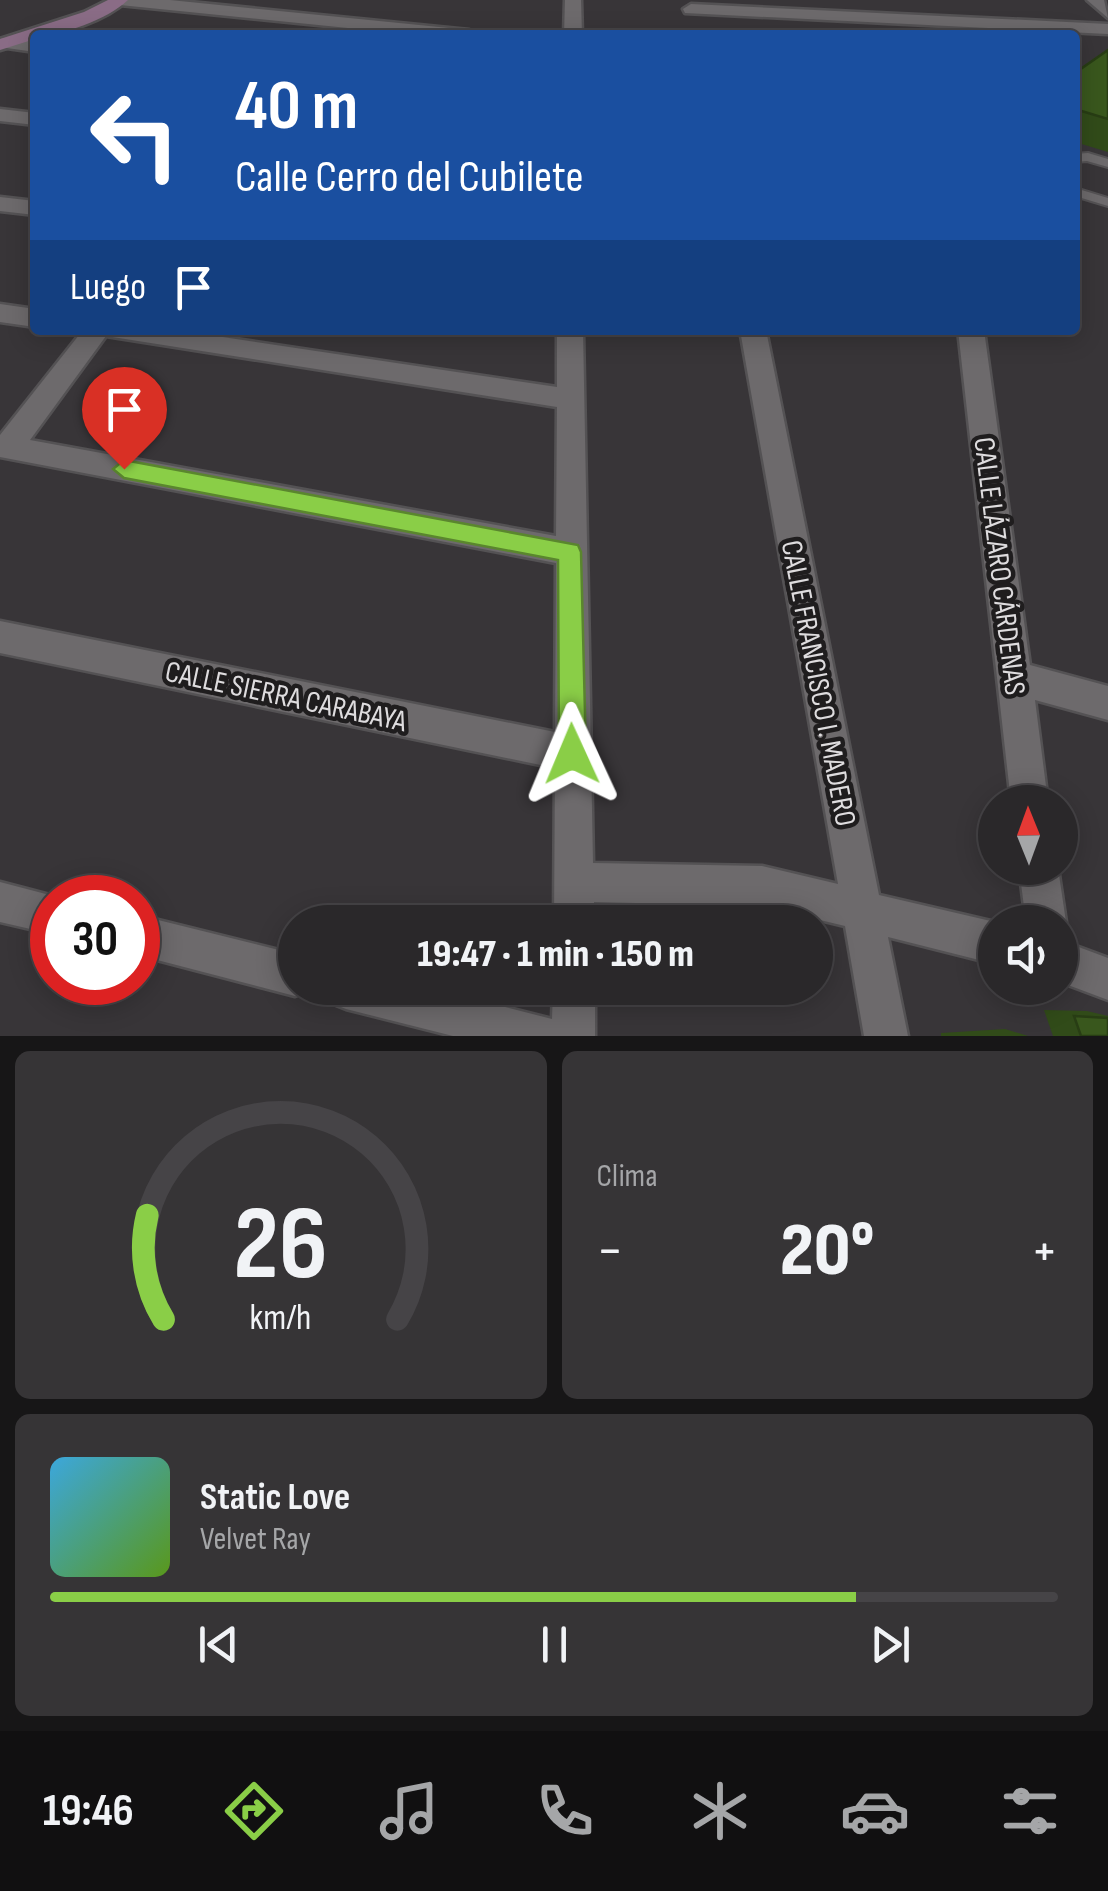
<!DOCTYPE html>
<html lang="es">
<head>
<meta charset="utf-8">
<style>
	:root { --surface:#2a282a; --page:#363436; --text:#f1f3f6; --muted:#a5a6a8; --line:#464447; --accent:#8ace47 }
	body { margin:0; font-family:"Sofia Sans Condensed",sans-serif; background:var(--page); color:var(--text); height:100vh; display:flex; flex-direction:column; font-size:38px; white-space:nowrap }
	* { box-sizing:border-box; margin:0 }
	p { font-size:32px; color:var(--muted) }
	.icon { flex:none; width:55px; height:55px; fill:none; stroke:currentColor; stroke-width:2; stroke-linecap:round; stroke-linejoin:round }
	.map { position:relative; height:1036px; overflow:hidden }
	.sheet { display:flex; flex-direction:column; gap:15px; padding:15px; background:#171617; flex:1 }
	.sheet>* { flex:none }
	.hud { position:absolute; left:30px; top:30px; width:1050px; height:305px; border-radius:10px; box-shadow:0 5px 25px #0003,0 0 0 2px var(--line); background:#1a4fa0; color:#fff; overflow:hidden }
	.needle { width:65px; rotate:359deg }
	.tools { position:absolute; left:978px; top:785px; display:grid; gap:20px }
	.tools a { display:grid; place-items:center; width:100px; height:100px; border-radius:50%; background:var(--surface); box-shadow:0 5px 25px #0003,0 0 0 2px var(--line); font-size:50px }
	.speed { position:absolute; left:30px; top:875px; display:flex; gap:20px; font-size:50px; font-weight:700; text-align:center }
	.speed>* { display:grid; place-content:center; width:130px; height:130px; border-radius:50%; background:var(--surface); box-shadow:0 5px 25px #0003,0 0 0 2px var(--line); line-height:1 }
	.speed .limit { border:15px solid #d22; background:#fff; color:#111 }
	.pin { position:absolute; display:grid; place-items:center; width:85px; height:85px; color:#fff; margin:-102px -42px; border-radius:50% 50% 50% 0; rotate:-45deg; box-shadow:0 0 10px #0007 }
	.pin .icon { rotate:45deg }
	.me { position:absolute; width:110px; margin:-55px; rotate:359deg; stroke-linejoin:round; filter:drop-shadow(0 0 8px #0008) }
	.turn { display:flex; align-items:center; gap:35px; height:210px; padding:0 40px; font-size:45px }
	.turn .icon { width:130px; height:130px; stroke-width:2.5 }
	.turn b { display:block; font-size:70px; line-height:85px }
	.then { display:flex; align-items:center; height:95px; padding:0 40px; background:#0003; gap:20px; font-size:38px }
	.big { font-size:75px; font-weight:800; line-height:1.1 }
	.sheet .tile { flex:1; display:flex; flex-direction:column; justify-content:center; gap:15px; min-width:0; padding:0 35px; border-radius:15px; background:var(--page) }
	.sheet .dial { align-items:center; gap:0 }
	.dial svg { height:260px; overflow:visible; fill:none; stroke:var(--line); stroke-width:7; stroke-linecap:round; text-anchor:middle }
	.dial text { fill:var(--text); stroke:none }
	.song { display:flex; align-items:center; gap:30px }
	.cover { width:120px; height:120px; border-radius:15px; background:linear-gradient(135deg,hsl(200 70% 55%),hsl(90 70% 35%)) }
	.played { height:10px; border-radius:5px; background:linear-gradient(90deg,var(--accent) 80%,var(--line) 80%) }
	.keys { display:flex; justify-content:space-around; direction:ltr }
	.heat { display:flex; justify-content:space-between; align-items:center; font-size:55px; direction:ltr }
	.sheet .tiles { flex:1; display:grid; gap:15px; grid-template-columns:1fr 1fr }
	.tile:last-child { grid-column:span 2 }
	.trip { position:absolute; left:278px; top:905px; width:555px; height:100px; border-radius:50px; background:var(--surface); box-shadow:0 5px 25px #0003,0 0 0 2px var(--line); font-weight:800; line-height:100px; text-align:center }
	.tabs { display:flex; height:160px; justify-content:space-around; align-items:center; background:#111011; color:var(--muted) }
	.tabs .icon { width:70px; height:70px }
	.tabs .active { color:var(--accent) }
	.tabs b { font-size:45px; color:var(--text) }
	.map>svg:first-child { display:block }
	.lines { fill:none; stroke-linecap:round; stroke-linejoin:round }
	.lane-casing { stroke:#545254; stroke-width:4 }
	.street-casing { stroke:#545254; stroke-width:5 }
	.secondary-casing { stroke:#545254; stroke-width:5 }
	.lane { fill:#6d6a6c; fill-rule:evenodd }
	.street { fill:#6d6a6c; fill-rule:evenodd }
	.secondary { fill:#8a6c86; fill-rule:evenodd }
	.wall { fill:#314b19 }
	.building { fill:#39571d; stroke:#283d14; stroke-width:2.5 }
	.route { fill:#8ace47; stroke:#5a862e; stroke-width:2.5 }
	.labels { text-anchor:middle; stroke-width:9; stroke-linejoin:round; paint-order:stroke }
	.street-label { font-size:30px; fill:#dedcde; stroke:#1f1d1e }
</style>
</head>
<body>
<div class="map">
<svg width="1108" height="1036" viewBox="0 0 1108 1036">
	<rect width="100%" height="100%" fill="#383538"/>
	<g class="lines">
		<!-- lane casing -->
		<g class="lane-casing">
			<g id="lane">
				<polygon points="1088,153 1108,159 1108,167 1087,161 1075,162 1075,154"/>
				<polygon points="1075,188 1108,198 1108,206 1075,196"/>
			</g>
		</g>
		<!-- street casing -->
		<g class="street-casing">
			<g id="street">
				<polygon points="112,0 170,0 469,30 478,35 417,35 120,5"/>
				<polygon points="565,0 581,0 582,35 564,35"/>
				<polygon points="1087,0 1104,0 1108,18"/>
				<polygon points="691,4 1108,24 1108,34 685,13 683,9"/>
				<polygon points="6,38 35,42 35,52 0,47 0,39"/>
				<polygon points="0,109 35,113 35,125 0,121"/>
				<polygon points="0,197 35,201 35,215 0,211"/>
				<polygon points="0,304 35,309 35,327 0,322"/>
				<path d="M 83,330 L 176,330 L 557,387 L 557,330 L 583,330 L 593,863 L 762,866 L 838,884 L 740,330 L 766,330 L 879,895 L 995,922 L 995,964 L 888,937 L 908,1036 L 864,1036 L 845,926 L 762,906 L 594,902 L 594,922 L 554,922 L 555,768 L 0,653 L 0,621 L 555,732 L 556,563 L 0,457 L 0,435 ZM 106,336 L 557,407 L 556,536 L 30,440 Z"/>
				<polygon points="958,330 984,330 1030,665 1108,686 1108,720 1035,700 1048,802 1011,802"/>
				<polygon points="1019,868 1058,868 1066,922 1060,936 1060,922 1026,922"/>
				<polygon points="0,882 61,898 52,898 52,934 0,922"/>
				<polygon points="138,915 295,954 295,988 310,990 295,996 138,955"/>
				<polygon points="1060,940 1108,958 1108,1000 1060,982"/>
				<polygon points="325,988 430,988 552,1019 553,988 595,988 595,1036 453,1036 346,1009 331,1003"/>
			</g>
		</g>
		<!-- secondary casing -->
		<g class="secondary-casing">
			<path id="secondary" d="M 108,0 L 128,0 C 106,20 65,35 35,35 L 35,39 L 0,50 L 0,39 L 84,12 Z"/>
		</g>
		<!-- lane -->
		<use href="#lane" class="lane"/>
		<!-- street -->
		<use href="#street" class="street"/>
		<!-- secondary -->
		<use href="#secondary" class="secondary"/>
	</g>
	<!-- wall -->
	<g class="wall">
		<polygon points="1108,50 1108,152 1075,142 1075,73"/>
		<polygon points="1044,1010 1087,1011 1108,1016 1108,1036 1053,1036"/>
		<polygon points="1005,1029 1028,1036 941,1036 941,1033"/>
	</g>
	<!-- building -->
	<g class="building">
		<polygon points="1108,50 1108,119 1075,109 1075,73"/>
		<polygon points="1074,1016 1108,1018 1108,1036 1081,1036"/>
	</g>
	<!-- route -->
	<polygon class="route" points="124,460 578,545 581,552 586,754 582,764 572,768 563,764 559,754 558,560 124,478 113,469"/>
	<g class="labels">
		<!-- street labels -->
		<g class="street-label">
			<text transform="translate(1000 566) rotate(83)" y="10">CALLE LÁZARO CÁRDENAS</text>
			<text transform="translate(819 683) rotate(79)" y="10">CALLE FRANCISCO I. MADERO</text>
			<text transform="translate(286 696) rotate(12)" y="10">CALLE SIERRA CARABAYA</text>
		</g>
	</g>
</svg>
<div class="tools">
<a><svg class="needle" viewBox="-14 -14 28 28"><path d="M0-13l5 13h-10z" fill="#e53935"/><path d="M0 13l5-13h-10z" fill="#a5a6a8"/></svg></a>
<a><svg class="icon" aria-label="sound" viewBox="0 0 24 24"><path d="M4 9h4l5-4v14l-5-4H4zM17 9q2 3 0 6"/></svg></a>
</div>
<div class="speed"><div class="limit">30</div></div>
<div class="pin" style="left:124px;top:469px;background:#d93025"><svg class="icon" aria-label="arrive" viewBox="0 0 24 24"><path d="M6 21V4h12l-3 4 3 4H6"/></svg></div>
<svg class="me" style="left:572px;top:754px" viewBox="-20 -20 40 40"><path d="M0-17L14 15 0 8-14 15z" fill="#8ace47" stroke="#fff" stroke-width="4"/></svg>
<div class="trip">19:47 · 1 min · 150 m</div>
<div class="hud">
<div class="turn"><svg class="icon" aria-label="left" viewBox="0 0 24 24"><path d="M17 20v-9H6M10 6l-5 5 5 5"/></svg><div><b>40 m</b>Calle Cerro del Cubilete</div></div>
<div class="then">Luego<svg class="icon" aria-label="arrive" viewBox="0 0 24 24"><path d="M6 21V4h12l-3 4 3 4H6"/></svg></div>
</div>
</div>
<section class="sheet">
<div class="tiles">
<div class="tile dial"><svg viewBox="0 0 100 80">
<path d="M14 69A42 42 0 1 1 86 69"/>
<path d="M14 69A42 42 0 0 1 9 37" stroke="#8ace47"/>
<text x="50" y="56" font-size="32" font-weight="700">26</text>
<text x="50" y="72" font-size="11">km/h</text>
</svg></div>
<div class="tile"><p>Clima</p>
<div class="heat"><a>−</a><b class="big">20°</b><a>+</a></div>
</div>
<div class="tile">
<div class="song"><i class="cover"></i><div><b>Static Love</b><p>Velvet Ray</p></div></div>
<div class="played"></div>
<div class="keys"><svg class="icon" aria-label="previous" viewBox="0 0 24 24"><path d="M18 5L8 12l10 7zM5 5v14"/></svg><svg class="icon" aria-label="pause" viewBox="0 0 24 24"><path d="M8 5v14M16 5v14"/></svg><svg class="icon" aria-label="next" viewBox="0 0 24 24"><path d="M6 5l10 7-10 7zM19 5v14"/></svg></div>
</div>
</div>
</section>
<nav class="tabs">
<b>19:46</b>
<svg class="icon active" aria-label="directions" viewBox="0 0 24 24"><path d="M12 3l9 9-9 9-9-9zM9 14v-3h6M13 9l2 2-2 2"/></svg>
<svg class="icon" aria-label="music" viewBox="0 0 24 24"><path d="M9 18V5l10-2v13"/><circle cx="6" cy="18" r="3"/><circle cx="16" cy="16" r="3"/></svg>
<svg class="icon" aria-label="phone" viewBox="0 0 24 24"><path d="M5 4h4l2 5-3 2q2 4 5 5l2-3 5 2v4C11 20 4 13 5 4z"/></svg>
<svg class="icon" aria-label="climate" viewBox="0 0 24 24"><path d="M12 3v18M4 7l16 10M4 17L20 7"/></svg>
<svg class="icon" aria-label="car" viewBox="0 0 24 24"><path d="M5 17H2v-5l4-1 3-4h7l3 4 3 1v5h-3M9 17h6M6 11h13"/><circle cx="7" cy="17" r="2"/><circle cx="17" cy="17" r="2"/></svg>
<svg class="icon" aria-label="filters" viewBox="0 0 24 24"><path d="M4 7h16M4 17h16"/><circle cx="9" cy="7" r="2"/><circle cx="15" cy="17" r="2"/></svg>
</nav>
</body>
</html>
